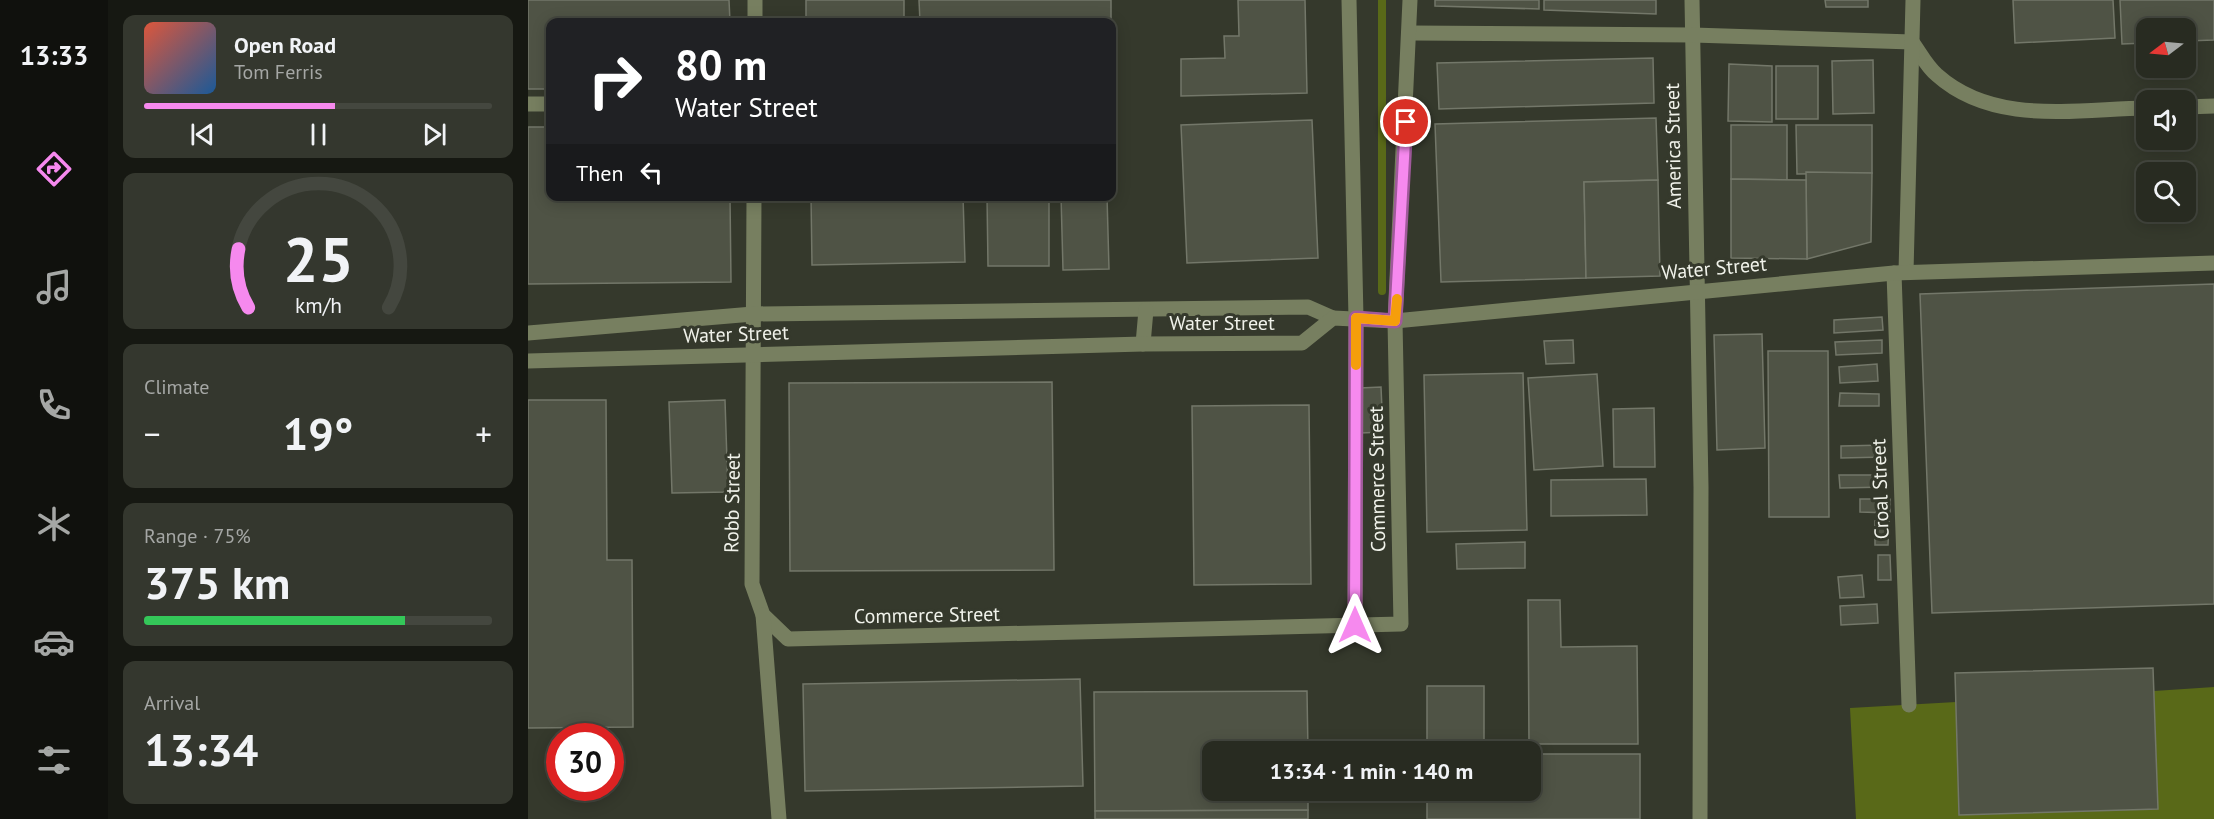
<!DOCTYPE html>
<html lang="en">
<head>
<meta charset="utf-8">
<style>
	:root { --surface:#282b21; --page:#34372e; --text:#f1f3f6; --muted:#a5a7a5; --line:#44473f; --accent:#f689ee }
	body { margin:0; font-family:"PT Sans",sans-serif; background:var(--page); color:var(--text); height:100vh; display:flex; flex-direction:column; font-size:22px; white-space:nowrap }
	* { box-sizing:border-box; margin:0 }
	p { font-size:20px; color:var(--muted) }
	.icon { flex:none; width:33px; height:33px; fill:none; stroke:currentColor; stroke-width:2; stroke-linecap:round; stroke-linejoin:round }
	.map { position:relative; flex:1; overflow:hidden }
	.details { display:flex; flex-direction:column; gap:15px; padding:15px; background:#161812; width:420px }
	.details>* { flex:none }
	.top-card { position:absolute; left:18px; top:18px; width:570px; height:183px; border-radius:12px; box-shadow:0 3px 15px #0003,0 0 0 2px var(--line); background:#202124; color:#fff; overflow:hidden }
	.needle { width:39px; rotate:254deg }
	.controls { position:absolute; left:1608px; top:18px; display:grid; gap:12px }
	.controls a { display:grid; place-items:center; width:60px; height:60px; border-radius:12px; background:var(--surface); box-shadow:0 3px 15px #0003,0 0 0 2px var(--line); font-size:30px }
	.speed { position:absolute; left:18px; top:723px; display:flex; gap:12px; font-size:30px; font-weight:700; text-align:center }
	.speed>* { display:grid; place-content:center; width:78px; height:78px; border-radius:50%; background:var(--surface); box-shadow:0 3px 15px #0003,0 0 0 2px var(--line); line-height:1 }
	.speed .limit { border:9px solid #d22; background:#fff; color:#111 }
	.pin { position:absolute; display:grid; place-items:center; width:51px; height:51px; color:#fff; margin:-26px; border:3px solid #fff; border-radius:50%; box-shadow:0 2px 6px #0007 }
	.me { position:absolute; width:66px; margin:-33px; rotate:0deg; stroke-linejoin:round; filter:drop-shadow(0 0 4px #0008) }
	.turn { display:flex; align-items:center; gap:21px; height:126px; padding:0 30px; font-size:27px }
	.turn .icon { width:78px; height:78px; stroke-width:2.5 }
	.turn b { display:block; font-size:42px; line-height:51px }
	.then { display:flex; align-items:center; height:57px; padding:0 30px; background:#0003; gap:12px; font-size:22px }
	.big { font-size:45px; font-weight:700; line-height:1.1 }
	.details .tile { flex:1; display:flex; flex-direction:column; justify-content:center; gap:9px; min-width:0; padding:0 21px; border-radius:12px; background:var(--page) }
	.details .dial { align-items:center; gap:0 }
	.dial svg { height:156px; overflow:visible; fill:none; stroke:var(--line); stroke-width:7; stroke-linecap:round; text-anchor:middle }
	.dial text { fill:var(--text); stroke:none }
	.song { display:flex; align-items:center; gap:18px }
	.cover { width:72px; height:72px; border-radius:9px; background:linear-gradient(135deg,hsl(10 70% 55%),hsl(210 70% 35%)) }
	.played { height:6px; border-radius:3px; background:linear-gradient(90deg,var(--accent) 55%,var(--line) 55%) }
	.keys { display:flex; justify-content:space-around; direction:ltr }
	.heat { display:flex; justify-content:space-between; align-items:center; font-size:33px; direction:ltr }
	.charge { height:9px; border-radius:4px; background:linear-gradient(90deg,#34c759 75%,var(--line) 0) }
	.trip { position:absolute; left:674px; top:741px; width:339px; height:60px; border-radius:12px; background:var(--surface); box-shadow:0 3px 15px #0003,0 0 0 2px var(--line); font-weight:700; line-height:60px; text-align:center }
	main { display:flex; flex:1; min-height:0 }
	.dock { display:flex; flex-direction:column; width:108px; justify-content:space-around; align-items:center; background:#10110d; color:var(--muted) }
	.dock .icon { width:42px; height:42px }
	.dock .active { color:var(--accent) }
	.dock b { font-size:27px; color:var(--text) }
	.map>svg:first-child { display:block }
	.water { fill:#596918 }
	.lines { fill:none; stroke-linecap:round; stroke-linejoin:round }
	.stream { stroke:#596918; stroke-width:8 }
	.building { fill:#4f5345; stroke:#737769; stroke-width:1.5 }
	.minor { stroke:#777f60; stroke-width:15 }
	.route-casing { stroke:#a0599b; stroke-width:15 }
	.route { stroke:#f689ee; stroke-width:10 }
	.slow { stroke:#f59e0b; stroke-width:10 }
	.labels { text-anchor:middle; stroke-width:6; stroke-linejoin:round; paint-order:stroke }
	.street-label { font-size:20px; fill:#f0f2ea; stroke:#35392c }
</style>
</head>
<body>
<main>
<nav class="dock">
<b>13:33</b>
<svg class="icon active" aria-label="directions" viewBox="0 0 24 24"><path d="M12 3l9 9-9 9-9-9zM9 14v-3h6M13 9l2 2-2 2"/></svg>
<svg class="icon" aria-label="music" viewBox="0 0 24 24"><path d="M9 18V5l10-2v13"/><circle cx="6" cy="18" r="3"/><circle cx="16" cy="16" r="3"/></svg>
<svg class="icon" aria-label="phone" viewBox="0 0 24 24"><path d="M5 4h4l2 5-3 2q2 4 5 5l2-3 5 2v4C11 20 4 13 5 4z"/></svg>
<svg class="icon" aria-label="climate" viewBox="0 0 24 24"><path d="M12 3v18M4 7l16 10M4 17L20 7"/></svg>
<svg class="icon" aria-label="car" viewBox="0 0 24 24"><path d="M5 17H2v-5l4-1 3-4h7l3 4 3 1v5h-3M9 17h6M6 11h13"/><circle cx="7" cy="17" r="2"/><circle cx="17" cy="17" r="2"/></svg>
<svg class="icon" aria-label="filters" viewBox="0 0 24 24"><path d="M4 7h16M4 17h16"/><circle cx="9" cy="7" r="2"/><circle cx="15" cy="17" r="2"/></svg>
</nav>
<section class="details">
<div class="tile">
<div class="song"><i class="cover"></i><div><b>Open Road</b><p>Tom Ferris</p></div></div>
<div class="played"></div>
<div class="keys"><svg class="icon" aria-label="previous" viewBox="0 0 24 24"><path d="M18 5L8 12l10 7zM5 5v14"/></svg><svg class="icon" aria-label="pause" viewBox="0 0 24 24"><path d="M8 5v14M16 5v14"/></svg><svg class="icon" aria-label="next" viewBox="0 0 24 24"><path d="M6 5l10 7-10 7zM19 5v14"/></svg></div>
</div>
<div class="tile dial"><svg viewBox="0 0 100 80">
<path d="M14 69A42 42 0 1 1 86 69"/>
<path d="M14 69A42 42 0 0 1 9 39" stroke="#f689ee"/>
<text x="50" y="56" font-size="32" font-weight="700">25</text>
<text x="50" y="72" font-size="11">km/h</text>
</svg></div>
<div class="tile"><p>Climate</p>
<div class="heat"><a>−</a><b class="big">19°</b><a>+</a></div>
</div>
<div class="tile"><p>Range · 75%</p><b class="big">375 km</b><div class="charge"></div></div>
<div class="tile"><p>Arrival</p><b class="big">13:34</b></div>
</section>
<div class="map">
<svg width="1686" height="819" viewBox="0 0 1686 819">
	<rect width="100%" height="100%" fill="#35392c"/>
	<!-- water -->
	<polygon class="water" points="1686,687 1686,819 1328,819 1322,708 1428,702 1431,815 1630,808 1626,691"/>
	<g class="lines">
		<!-- stream -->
		<polyline class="stream" points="854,291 854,0"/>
	</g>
	<!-- building -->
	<g class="building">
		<polygon points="0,0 201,0 202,22 22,22 22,89 0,89"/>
		<rect x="278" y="0" width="98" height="22"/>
		<polygon points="391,0 583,0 583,22 392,22"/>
		<polygon points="710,0 777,0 779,93 653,96 653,59 697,58 696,36 711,36"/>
		<polygon points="907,0 1011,0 1011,9 907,6"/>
		<polygon points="1016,0 1128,0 1128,14 1016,10"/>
		<polygon points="1297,0 1340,0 1340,7 1298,7"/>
		<polygon points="1485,0 1585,0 1587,38 1487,43"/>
		<polygon points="1592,0 1686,0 1686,40 1658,41 1658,28 1618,28 1618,43 1594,44"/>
		<polygon points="1125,58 1126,103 911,109 909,63"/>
		<polygon points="1345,60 1346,113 1305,114 1304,61"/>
		<polygon points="1201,64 1244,66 1244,122 1200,121"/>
		<rect x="1248" y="66" width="42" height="53"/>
		<polygon points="1128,118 1130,180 1056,182 1058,278 913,282 907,124"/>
		<polygon points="784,120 790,258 659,263 653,125"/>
		<polygon points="1203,125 1259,125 1259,180 1203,179"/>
		<polygon points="1268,125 1344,125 1344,173 1269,174"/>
		<polygon points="0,127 22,127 22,196 202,196 203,282 0,284"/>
		<polygon points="1278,172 1344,173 1343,242 1279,259"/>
		<polygon points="1203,179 1278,180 1279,259 1203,258"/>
		<polygon points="1130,180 1132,276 1058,278 1056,182"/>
		<polygon points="283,196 435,196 437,262 284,265"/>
		<polygon points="459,196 521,196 521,266 460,266"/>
		<polygon points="533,196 579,196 581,269 535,270"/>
		<polygon points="1686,284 1686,604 1404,613 1392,294"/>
		<polygon points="1354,317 1355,330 1306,333 1306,320"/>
		<polygon points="1234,334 1237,448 1189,450 1186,335"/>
		<polygon points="1045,340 1046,363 1018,364 1016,341"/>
		<polygon points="1354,340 1354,353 1308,355 1307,342"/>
		<polygon points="1240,351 1300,351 1301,517 1241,517"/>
		<polygon points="1349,364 1350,381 1312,383 1311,367"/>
		<polygon points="995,373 999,530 899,532 896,375"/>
		<polygon points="1069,374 1075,466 1006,470 1000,378"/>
		<polygon points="524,382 526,570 262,571 261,383"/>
		<polygon points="853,387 855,432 833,433 832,388"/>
		<polygon points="1312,393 1351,394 1351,406 1311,406"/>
		<polygon points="0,400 78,400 79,560 104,560 105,727 0,728"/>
		<polygon points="197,400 200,492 144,493 141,402"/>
		<polygon points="781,405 783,584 666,585 664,406"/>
		<polygon points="1126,408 1127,467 1086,467 1085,409"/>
		<polygon points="1357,445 1357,457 1313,458 1313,446"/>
		<polygon points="1311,475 1357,475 1358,487 1312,488"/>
		<polygon points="1118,479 1119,515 1023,516 1023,480"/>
		<polygon points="1332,499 1362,499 1362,513 1332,512"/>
		<polygon points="1347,521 1361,521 1360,545 1347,545"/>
		<polygon points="997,542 997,568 929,569 928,544"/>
		<polygon points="1350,555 1362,555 1363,580 1350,580"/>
		<polygon points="1334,575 1336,597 1312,598 1310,577"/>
		<polygon points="1000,600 1032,600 1033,647 1109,646 1110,744 1001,744"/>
		<polygon points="1349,604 1350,623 1313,625 1312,606"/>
		<polygon points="1625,668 1630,809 1431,815 1427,673"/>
		<polygon points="552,679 555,786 277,791 275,684"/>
		<rect x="899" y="686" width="57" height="66"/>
		<polygon points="779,691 780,752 684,752 684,790 780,790 780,810 567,811 566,692"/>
		<polygon points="1002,754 1112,754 1112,819 899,819 899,790 1002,790"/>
		<polygon points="780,810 780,819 567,819 567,811"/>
	</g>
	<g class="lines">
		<!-- minor -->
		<g class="minor">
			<polyline points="227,0 227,22"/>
			<polyline points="821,0 828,318 827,625"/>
			<polyline points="1164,0 1173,487 1172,819"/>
			<path d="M 883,33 L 1165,35 L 1384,42 C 1392,53 1399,67 1409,75 C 1466,126 1548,109 1618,108"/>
			<polyline points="0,104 22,104"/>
			<polyline points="1658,107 1686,106"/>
			<polyline points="226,196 224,584 235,615 260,639 873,624 867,321 882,0"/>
			<polyline points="1378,272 1385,0"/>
			<polyline points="1366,273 1381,705"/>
			<polyline points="0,333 225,314 780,307 805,318"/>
			<polyline points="615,344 618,310"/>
			<polyline points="0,361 615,344 774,343 805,318 867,321 1366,273 1686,263"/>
			<polyline points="235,615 251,819"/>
		</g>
	</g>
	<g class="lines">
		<!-- route casing -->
		<g class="route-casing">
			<polyline id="route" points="827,625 828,318 867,321 878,122"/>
		</g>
		<!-- route -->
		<use href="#route" class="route"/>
		<!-- slow -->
		<polyline class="slow" points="828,365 828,318 867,321 869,299"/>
	</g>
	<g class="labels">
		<!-- street labels -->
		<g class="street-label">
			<text transform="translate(1145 146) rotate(-91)" y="7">America Street</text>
			<text transform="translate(1186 268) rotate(-5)" y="7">Water Street</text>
			<text x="694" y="330">Water Street</text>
			<text transform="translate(208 334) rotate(-2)" y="7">Water Street</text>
			<text transform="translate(849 479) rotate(-91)" y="7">Commerce Street</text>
			<text transform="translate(1352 489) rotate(-92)" y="7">Croal Street</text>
			<text transform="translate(204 503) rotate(-89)" y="7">Robb Street</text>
			<text transform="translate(399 615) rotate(-1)" y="7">Commerce Street</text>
		</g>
	</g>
</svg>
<div class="controls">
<a><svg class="needle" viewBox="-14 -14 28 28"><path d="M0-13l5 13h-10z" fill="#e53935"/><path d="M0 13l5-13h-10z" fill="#a5a7a5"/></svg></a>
<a><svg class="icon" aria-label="sound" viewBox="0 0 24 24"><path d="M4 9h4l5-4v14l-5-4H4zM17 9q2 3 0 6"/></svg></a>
<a><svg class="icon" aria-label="search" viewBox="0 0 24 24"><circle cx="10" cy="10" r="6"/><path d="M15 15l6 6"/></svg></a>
</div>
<div class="speed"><div class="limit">30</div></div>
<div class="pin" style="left:878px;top:122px;background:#d93025"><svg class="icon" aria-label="arrive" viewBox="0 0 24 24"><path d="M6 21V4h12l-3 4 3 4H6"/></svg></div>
<svg class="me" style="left:827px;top:625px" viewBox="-20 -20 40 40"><path d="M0-17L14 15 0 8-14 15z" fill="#f689ee" stroke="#fff" stroke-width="4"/></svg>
<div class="trip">13:34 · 1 min · 140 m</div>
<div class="top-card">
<div class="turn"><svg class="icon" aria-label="right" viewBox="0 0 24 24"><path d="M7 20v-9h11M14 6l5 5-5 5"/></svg><div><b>80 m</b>Water Street</div></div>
<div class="then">Then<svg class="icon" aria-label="left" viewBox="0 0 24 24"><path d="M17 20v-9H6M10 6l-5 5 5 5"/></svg></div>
</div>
</div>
</main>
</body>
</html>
